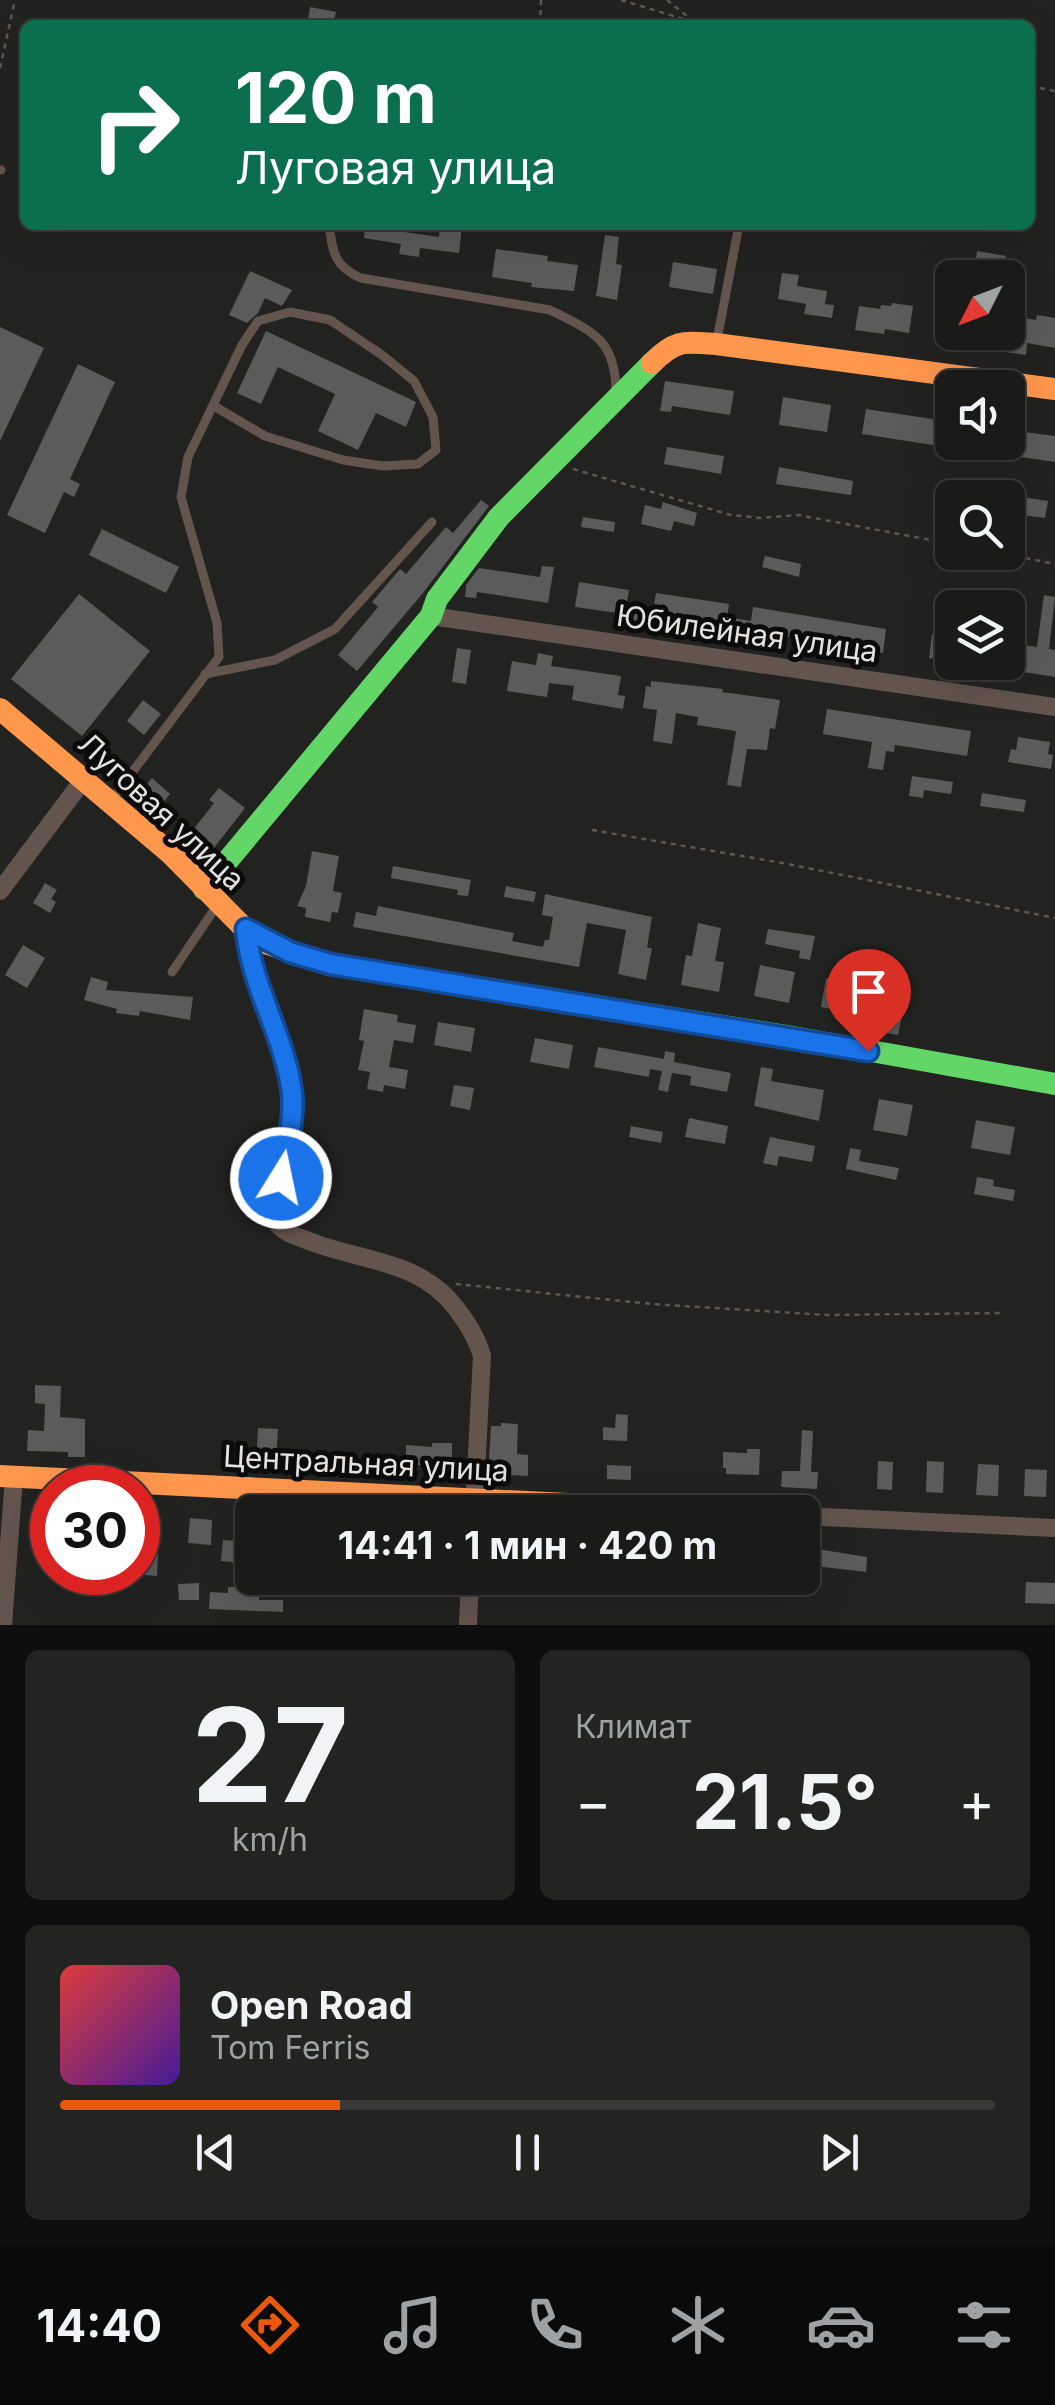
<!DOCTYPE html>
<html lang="ru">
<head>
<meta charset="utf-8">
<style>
	:root { --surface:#1a1a19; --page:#232322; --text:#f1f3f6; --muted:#9fa1a2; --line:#383838; --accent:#ea580c }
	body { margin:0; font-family:Inter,sans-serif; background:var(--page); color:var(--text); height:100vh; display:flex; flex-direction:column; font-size:38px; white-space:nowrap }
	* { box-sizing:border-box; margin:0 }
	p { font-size:32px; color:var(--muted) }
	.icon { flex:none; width:55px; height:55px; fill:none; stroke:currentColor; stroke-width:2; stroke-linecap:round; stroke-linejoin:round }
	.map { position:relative; height:1625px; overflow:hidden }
	.panel { display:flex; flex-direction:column; gap:25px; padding:25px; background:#0e0e0e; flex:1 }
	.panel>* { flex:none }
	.top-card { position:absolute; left:20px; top:20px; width:1015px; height:210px; border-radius:15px; box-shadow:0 10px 40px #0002,0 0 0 2px var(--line); background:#0b6e4f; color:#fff; overflow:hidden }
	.needle { width:65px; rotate:228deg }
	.fabs { position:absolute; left:935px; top:260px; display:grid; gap:20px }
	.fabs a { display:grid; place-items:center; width:90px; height:90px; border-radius:15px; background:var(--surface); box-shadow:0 10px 40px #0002,0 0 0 2px var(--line); font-size:50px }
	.speed { position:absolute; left:30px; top:1465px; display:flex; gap:20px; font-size:50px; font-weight:700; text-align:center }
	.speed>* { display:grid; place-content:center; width:130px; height:130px; border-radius:50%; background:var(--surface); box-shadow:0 10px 40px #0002,0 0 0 2px var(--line); line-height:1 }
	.speed .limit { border:15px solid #d22; background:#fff; color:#111 }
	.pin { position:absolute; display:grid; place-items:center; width:85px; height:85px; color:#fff; margin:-102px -42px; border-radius:50% 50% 50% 0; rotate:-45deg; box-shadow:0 0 10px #0007 }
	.pin .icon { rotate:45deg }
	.me { position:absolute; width:110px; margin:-55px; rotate:10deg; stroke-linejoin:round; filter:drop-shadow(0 0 8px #0008) }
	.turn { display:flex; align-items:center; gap:35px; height:210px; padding:0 50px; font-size:45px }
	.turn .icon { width:130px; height:130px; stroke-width:2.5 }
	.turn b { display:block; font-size:70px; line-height:85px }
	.big { font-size:75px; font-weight:700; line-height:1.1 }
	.panel .card { flex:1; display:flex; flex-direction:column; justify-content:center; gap:15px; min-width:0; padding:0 35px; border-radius:15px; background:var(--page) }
	.panel .dial { align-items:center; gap:0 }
	.dial b { font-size:130px; line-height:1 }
	.song { display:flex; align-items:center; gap:30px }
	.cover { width:120px; height:120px; border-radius:15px; background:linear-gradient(135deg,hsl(0 70% 55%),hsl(260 70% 35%)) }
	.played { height:10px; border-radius:5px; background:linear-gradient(90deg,var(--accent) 30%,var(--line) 30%) }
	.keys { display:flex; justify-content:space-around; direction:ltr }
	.heat { display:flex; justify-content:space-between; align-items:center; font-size:55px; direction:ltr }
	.panel .tiles { flex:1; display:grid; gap:25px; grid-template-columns:1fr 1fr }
	.card:last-child { grid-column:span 2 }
	.trip { position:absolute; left:235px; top:1495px; width:585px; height:100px; border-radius:15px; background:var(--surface); box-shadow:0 10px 40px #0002,0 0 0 2px var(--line); font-weight:700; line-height:100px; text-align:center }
	.tab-bar { display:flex; height:160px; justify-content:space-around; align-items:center; background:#0a0a0a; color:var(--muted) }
	.tab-bar .icon { width:70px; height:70px }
	.tab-bar .current { color:var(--accent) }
	.tab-bar b { font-size:45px; color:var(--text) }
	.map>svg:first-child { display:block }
	.building { fill:#5b5b5b }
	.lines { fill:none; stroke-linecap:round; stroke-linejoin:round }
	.path { stroke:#605751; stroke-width:2.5; stroke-dasharray:5 5; stroke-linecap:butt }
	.lane { stroke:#64544e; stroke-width:9 }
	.street { stroke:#64544e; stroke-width:18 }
	.fast { stroke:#63d668; stroke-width:22 }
	.slow { stroke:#ff974d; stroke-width:22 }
	.route-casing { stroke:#114b97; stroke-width:25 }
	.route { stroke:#1a73e8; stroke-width:18 }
	.labels { text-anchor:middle; stroke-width:10; stroke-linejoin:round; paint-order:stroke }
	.street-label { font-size:30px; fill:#e3e2e1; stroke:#0c0b0b }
</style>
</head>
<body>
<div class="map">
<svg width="1055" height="1625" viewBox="0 0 1055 1625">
	<rect width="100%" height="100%" fill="#222221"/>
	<!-- building -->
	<g class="building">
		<polygon points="310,7 336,12 333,25 308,20"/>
		<polygon points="365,225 391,225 390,230 439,237 440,225 462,225 459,253 420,248 419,257 399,254 401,244 364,238"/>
		<polygon points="605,235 619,237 616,264 622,265 617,300 596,296"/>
		<polygon points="496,249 548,256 547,261 578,265 574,291 531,287 532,283 492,277"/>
		<polygon points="977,251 1006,256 1003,272 975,268"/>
		<polygon points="673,262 717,269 713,294 669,287"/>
		<polygon points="250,271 292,290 282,306 265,298 258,313 247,323 229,315"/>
		<polygon points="782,273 799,275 797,286 827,291 825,304 834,305 832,318 804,314 806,304 778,299"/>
		<polygon points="892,303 913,306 909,333 885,329 884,334 855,330 859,306 880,309 881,305 891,306"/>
		<polygon points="1037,315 1055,318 1055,348 1027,343 1026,355 1005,352 1011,316 1036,320"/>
		<polygon points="0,327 44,348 0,441"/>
		<polygon points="266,331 416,402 406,427 376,413 358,450 318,431 335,394 278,367 261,404 237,393"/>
		<polygon points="78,364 115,382 70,479 80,484 74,497 64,492 45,533 7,515"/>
		<polygon points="665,381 734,391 730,415 672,406 671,412 660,411"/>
		<polygon points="783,397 831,405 827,432 779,425"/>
		<polygon points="866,409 952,422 952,448 862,434"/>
		<polygon points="1017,431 1055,436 1055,462 1014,456"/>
		<polygon points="667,447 724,456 721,474 664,464"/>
		<polygon points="779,467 853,481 851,495 776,484"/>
		<polygon points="1015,496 1048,501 1045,518 1013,514"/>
		<polygon points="481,500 489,506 423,593 357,671 338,655 378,607 372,602 400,569 406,574 446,527 453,533"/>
		<polygon points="663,502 697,513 694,526 674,521 671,531 641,524 645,505 661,509"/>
		<polygon points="583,517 615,522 614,532 581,527"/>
		<polygon points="102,529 179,567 166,593 89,555"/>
		<polygon points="765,556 801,564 799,577 762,567"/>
		<polygon points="542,566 554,567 548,603 477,592 476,598 465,597 466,585 479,568 540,577"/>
		<polygon points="579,582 629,590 625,614 575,607"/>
		<polygon points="656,593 729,604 727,617 751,621 753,607 886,629 883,653 825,644 823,656 810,654 813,637 789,634 789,637 734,629 732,636 715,633 715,628 652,619"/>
		<polygon points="79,594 150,651 82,736 11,679"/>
		<polygon points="1044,595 1055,597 1049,649 1055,650 1055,677 1012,670 1016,644 1037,647"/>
		<polygon points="627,608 648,612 646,627 625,623"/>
		<polygon points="932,634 952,637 952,661 929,658"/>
		<polygon points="457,648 471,650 466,684 452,682"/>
		<polygon points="538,653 553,656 551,666 621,676 618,695 625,696 623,709 572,700 574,686 549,683 547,697 507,691 512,661 536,665"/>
		<polygon points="651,681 723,689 722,692 780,700 775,729 770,728 767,750 747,749 741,787 727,785 736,731 697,725 698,717 676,713 672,744 653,741 657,710 643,708 646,686 651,687"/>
		<polygon points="143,700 161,714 144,735 127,721"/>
		<polygon points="827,709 971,731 967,756 895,745 894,752 886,751 883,770 868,768 872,742 823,734"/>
		<polygon points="1018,737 1050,742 1048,754 1053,755 1051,769 1008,762 1011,749 1016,750"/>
		<polygon points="912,776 953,782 951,794 924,790 923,798 909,796"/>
		<polygon points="152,778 170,794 155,813 136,798"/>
		<polygon points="219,788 245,808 203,862 182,844 214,803 209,800"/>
		<polygon points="982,793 1026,800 1024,812 980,806"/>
		<polygon points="312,851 339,856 333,891 342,893 338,913 332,912 330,922 305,917 306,908 297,906 306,886"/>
		<polygon points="393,866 471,880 468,896 457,895 458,890 391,878"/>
		<polygon points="45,883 57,890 51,899 56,902 50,913 33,903"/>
		<polygon points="506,886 536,892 534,902 504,897"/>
		<polygon points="545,894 652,917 647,948 652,948 646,980 618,974 626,930 587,923 579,967 353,927 356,912 376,916 378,906 514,933 512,941 543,947 545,940 549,940 553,917 542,915"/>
		<polygon points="698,923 721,928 715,961 724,962 719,992 681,985 686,955 692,956"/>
		<polygon points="768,929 815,936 810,960 799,958 800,951 765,944"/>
		<polygon points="23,945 45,958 27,988 5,975"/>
		<polygon points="760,965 795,972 789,1003 754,996"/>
		<polygon points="91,977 108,982 106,990 193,997 190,1020 140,1011 139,1016 116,1013 117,1009 84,1000"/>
		<polygon points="826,978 882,989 881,995 893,997 890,1014 902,1016 898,1035 886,1033 889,1020 821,1007"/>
		<polygon points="364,1009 398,1015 397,1022 416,1025 413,1043 394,1040 389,1067 408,1070 405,1089 384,1085 383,1092 367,1089 370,1072 358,1070 364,1041 359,1040"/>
		<polygon points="438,1022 475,1028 471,1052 434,1045"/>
		<polygon points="535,1038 573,1045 569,1069 530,1062"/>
		<polygon points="598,1047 664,1059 665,1051 675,1053 674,1062 731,1073 727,1092 690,1085 691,1076 672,1073 668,1092 658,1090 662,1071 650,1069 649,1077 594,1067"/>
		<polygon points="761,1067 773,1069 771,1081 824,1090 819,1121 754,1106"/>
		<polygon points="454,1085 474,1088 470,1110 450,1106"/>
		<polygon points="879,1099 913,1105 907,1136 873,1130"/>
		<polygon points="689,1118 728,1126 725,1144 685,1137"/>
		<polygon points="976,1120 1015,1127 1010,1155 971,1148"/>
		<polygon points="631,1126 663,1132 661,1143 629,1137"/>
		<polygon points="770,1137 815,1146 812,1162 779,1156 777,1166 763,1163"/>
		<polygon points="850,1148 861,1150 859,1161 899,1168 896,1180 846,1169"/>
		<polygon points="977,1177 994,1180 993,1186 1015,1190 1013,1201 974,1194"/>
		<polygon points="35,1385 61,1386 60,1417 85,1419 85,1457 68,1457 68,1452 27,1451 28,1430 44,1431 45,1404 35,1403"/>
		<polygon points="616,1414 628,1415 627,1441 603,1440 603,1427 615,1428"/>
		<polygon points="501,1423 518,1424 517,1454 528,1455 528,1476 488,1474 491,1426 501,1426"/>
		<polygon points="258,1428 278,1429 276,1463 256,1463"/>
		<polygon points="802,1430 813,1431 811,1472 818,1472 817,1489 781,1487 782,1471 800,1471"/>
		<polygon points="432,1443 452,1443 452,1466 418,1465 418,1471 395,1470 395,1459 406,1460 406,1445 432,1447"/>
		<polygon points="747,1449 760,1449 759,1475 726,1474 726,1468 723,1468 723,1452 747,1453"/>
		<polygon points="878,1461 893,1462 892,1490 877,1489"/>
		<polygon points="927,1461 944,1462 943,1493 926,1492"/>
		<polygon points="978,1464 999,1465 998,1496 976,1495"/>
		<polygon points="607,1465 631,1466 631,1480 607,1479"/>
		<polygon points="1025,1469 1047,1470 1046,1497 1024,1496"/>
		<polygon points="190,1518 212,1520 211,1545 188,1543"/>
		<polygon points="138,1527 159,1528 157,1576 145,1575 148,1539 138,1539"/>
		<polygon points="223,1540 252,1542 252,1578 261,1578 259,1600 283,1600 283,1612 209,1609 210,1592 228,1593 228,1587 239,1587 240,1563 221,1561"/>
		<polygon points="817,1549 867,1557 866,1572 815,1566"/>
		<polygon points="1026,1582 1055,1583 1055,1604 1025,1603"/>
		<polygon points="199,1583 199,1600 179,1600 178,1584"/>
	</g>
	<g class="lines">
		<!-- path -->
		<g class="path">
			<polyline points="621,0 703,25"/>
			<polyline points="667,0 693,21"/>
			<polyline points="540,25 541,0"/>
			<polyline points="0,68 15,0"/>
			<polyline points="1030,86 1055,91"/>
			<polyline points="573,469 731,515 760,518 798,515 952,544"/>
			<polyline points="996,552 1055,564"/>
			<polyline points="592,830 788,864 1055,918"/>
			<polyline points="456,1284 652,1304 827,1315 1004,1313"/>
		</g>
		<!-- lane -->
		<g class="lane">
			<polyline points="0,170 1,170"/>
			<path d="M 329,225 C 333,253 334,266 361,278 L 550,310 C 594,332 616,340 616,393"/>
			<polyline points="717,340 739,225"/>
			<polyline points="205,674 275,660 335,629 432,522"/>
			<polyline points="112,799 219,657 217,623 181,497 188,457 242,345 258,321 290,312 330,320 382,355 414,381 433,417 436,450 418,464 383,466 343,460 265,436 214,406"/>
			<polyline points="172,972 218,904"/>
		</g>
		<!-- street -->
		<g class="street">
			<polyline points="431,616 1055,707"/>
			<polyline points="0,891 84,779"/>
			<path d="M 245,929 C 251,987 284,1035 292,1092 C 297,1132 278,1181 276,1222 C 284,1234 297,1236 309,1241 C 362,1262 420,1260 456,1308 C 468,1324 477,1338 482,1356 L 474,1512"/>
			<polyline points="802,1516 1055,1528"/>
			<polyline points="3,1625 14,1477"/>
			<polyline points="468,1625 470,1578"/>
		</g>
		<!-- fast -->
		<g class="fast">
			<polyline points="204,889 431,616 437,599 499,517 652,363"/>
			<polyline points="373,971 793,1037 1055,1084"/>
		</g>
		<!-- slow -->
		<g class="slow">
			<path d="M 652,363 C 676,339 684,342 716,344 L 1055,389"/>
			<polyline points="0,709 170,853 245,929 265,943 330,964 373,971"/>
			<polyline points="0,1476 730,1512"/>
		</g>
	</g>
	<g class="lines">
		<!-- route casing -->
		<g class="route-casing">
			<path id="route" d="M 281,1178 C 285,1151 295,1121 292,1093 C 285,1036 251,987 246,929 L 290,952 L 330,964 L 868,1051"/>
		</g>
		<!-- route -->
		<use href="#route" class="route"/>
	</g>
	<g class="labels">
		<!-- street labels -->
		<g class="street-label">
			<text transform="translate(747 634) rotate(8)" y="10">Юбилейная улица</text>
			<text transform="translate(161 812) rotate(43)" y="10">Луговая улица</text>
			<text transform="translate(366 1464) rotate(3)" y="10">Центральная улица</text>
		</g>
	</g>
</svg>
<div class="fabs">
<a><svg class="needle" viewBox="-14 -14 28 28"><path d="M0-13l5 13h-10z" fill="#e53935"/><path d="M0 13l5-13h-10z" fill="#9fa1a2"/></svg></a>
<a><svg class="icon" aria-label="sound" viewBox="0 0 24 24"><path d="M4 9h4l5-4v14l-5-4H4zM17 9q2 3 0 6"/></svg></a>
<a><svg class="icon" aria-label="search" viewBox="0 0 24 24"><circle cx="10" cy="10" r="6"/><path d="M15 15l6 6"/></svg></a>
<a><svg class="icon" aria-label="layers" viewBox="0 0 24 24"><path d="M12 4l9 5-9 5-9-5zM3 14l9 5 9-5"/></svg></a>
</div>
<div class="speed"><div class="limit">30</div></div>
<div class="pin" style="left:868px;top:1051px;background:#d93025"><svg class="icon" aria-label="arrive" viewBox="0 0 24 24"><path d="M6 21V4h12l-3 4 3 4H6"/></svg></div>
<svg class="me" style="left:281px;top:1178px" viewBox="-20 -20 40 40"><circle r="17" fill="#1a73e8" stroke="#fff" stroke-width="3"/><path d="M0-11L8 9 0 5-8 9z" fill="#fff"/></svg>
<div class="trip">14:41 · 1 мин · 420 m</div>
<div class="top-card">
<div class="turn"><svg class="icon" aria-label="right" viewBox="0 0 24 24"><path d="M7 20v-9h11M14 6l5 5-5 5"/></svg><div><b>120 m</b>Луговая улица</div></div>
</div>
</div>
<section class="panel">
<div class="tiles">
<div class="card dial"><b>27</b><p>km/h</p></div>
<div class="card"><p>Климат</p>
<div class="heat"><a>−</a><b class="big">21.5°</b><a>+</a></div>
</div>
<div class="card">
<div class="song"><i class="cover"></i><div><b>Open Road</b><p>Tom Ferris</p></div></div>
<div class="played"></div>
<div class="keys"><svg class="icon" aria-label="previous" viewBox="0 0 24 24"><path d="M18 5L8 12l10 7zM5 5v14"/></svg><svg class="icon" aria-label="pause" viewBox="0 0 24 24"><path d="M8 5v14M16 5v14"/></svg><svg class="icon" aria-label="next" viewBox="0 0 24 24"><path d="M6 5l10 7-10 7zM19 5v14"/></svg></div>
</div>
</div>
</section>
<nav class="tab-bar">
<b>14:40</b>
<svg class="icon current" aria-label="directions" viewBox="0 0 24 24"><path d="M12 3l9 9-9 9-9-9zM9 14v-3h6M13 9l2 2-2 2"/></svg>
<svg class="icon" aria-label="music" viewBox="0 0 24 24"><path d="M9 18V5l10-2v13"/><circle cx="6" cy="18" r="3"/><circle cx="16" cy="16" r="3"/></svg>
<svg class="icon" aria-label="phone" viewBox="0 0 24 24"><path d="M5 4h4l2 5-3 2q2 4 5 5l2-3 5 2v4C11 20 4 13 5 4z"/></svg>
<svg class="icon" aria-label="climate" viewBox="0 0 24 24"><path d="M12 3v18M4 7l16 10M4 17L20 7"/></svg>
<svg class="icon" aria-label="car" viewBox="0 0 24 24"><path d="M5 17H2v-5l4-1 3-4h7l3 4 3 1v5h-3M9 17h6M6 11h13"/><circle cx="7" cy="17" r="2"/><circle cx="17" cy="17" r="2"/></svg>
<svg class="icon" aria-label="filters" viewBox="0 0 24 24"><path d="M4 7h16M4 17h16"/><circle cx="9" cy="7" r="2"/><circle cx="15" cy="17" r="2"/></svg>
</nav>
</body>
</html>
